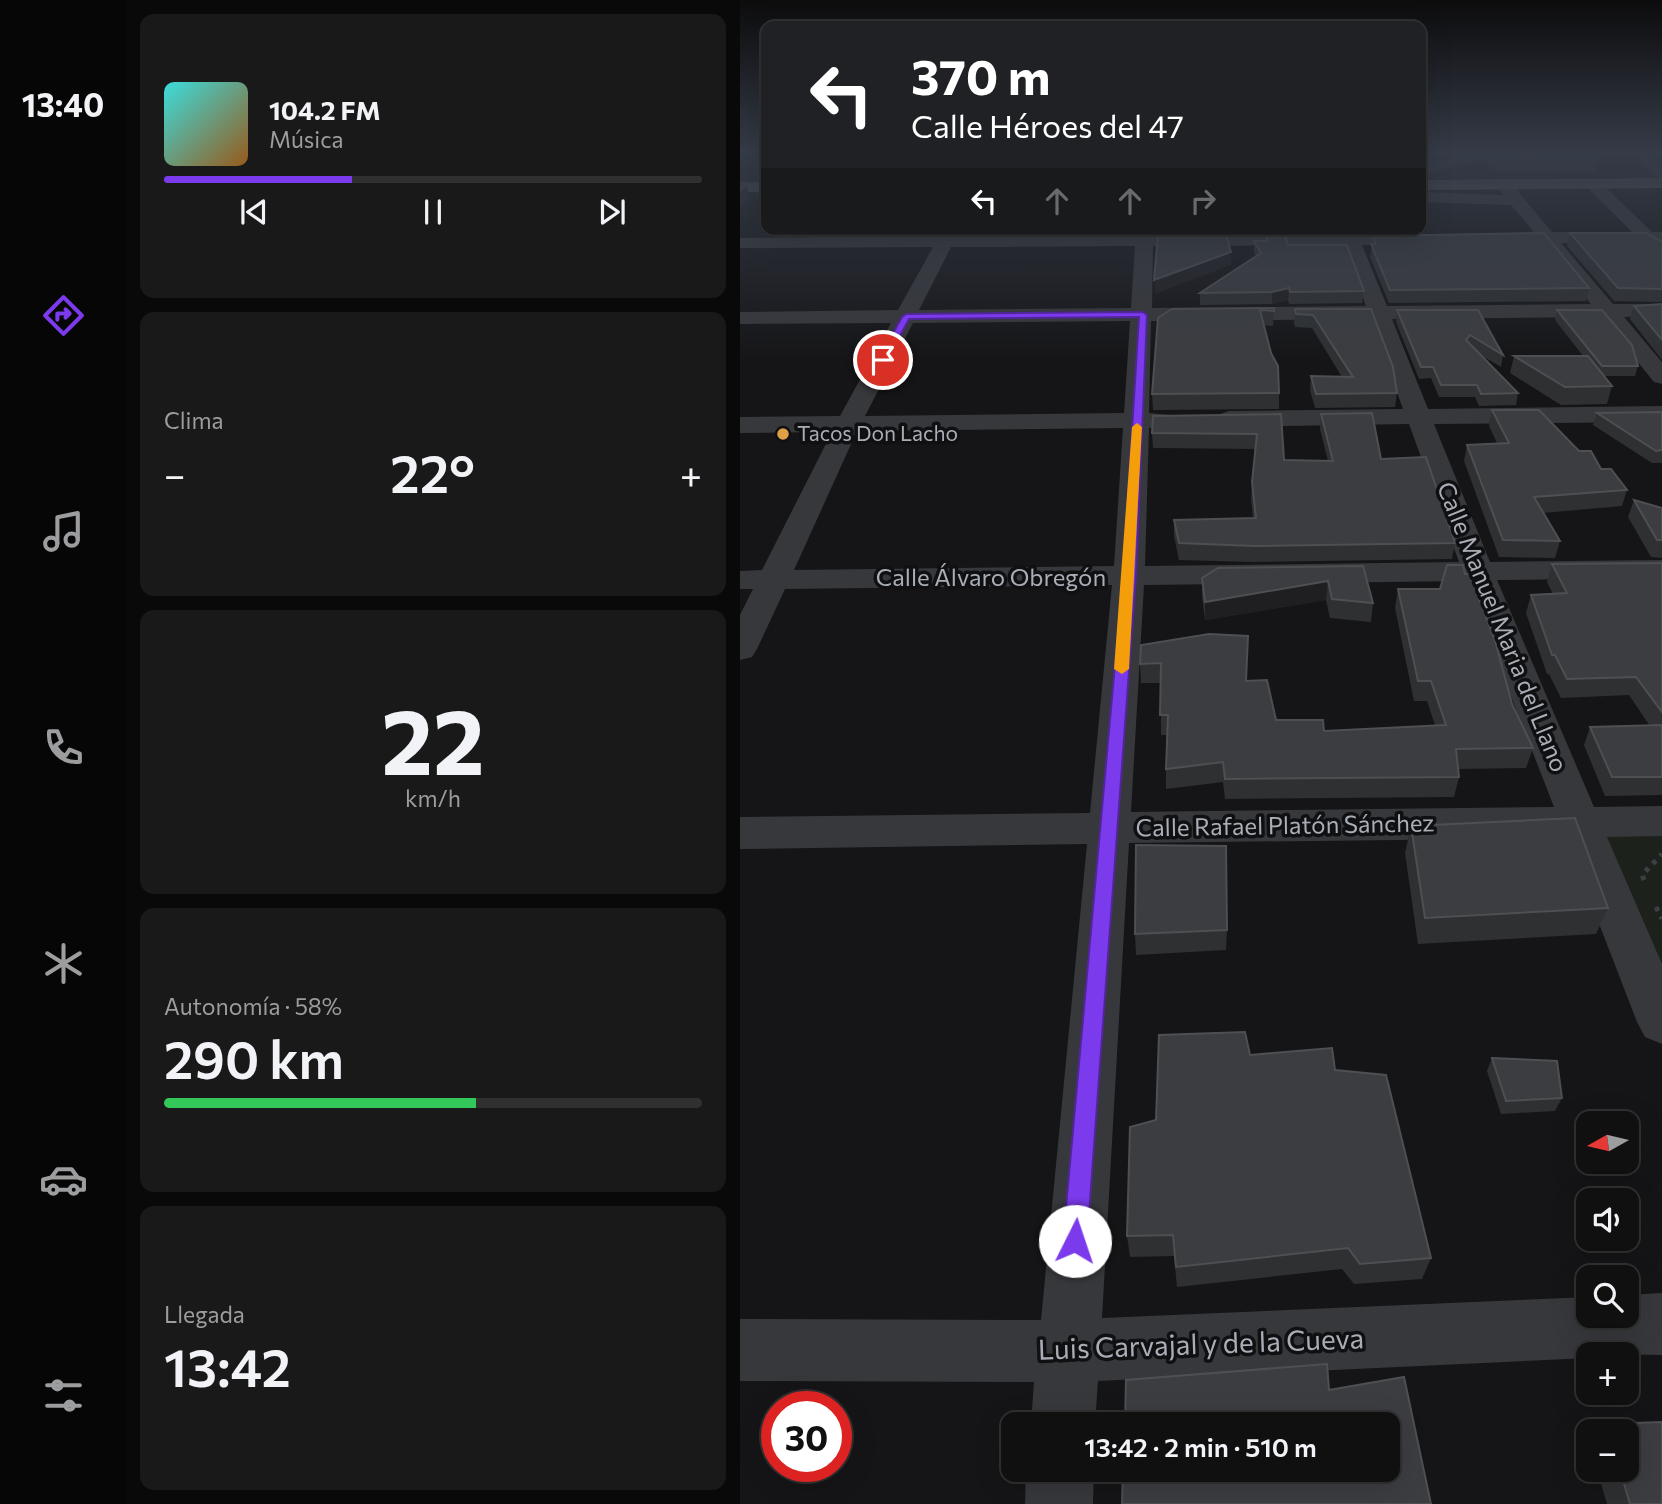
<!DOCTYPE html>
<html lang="es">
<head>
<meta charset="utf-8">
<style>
	:root { --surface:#101011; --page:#19191a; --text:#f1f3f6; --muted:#9c9d9f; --line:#303031; --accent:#7c3aed }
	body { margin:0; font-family:Commissioner,sans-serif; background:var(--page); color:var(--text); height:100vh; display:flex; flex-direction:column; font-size:26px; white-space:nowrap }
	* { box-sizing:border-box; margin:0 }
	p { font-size:23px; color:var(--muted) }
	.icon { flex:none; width:38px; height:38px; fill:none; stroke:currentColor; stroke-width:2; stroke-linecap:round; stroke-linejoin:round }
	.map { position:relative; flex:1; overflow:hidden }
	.details { display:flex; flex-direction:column; gap:14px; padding:14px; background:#090909; width:614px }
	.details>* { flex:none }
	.banner { position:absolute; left:21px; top:21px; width:665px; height:214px; border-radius:14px; box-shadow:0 7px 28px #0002,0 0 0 2px var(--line); background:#202124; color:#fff; overflow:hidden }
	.needle { width:46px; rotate:262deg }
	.buttons { position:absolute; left:836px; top:1111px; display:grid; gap:14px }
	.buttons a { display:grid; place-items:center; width:63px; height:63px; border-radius:14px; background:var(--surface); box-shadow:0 7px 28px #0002,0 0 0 2px var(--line); font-size:35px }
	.speed { position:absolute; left:21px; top:1391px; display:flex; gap:14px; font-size:35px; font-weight:700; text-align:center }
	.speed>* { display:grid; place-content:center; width:91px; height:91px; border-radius:50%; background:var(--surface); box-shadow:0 7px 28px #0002,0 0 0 2px var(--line); line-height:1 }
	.speed .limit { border:10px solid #d22; background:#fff; color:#111 }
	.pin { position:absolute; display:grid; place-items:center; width:60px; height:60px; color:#fff; margin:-30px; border:4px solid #fff; border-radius:50%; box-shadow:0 2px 7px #0007 }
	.me { position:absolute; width:77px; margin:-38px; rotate:4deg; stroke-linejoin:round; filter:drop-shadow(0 0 5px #0008) }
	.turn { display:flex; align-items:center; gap:24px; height:147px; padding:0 35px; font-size:32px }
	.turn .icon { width:91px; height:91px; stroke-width:2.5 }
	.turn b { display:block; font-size:49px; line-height:60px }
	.lanes { display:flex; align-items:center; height:66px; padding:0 35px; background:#0003; justify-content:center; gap:35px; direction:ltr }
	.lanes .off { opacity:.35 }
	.big { font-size:52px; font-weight:600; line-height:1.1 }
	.details .widget { flex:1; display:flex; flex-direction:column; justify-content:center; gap:10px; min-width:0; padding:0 24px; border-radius:14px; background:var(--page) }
	.details .dial { align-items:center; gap:0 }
	.dial b { font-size:91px; line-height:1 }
	.song { display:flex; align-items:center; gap:21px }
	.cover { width:84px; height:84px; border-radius:10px; background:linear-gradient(135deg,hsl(180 70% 55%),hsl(30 70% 35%)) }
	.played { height:7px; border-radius:4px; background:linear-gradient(90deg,var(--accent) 35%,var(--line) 35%) }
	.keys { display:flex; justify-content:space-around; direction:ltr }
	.heat { display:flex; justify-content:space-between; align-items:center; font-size:38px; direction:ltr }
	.charge { height:10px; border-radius:5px; background:linear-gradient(90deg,#34c759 58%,var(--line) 0) }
	.trip { position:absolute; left:261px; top:1412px; width:399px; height:70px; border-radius:14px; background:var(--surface); box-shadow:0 7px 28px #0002,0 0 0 2px var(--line); font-weight:600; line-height:70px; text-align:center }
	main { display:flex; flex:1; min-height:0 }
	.dock { display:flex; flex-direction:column; width:126px; justify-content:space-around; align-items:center; background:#060607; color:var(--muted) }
	.dock .icon { width:49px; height:49px }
	.dock .current { color:var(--accent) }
	.dock b { font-size:32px; color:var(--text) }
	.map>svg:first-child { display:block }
	.green { fill:#1c211c }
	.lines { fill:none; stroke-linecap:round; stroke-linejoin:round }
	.path { stroke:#3d3f42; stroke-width:5; stroke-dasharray:4.5 6; stroke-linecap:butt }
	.minor { fill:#37383b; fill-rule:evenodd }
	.major { fill:#53555a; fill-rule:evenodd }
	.rail { stroke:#4a4c50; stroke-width:2.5; stroke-dasharray:3.5 2.5; stroke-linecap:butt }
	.wall { fill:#2e3032 }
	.shaded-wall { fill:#1f1f21 }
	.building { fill:#3b3d40; stroke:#4d4f53; stroke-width:2 }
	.route { fill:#7c3aed; stroke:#51269a; stroke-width:2 }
	.slow { fill:#f59e0b }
	.poi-dot { fill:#e09f44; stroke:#101012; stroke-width:2.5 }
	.labels { text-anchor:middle; stroke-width:7; stroke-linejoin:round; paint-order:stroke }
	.far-poi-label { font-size:21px; fill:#a9aeb6; stroke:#101012; text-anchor:start }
	.street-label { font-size:24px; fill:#a9aeb6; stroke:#101012 }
	.near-street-label { font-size:28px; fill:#a9aeb6; stroke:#101012 }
</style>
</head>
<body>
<main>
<nav class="dock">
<b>13:40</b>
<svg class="icon current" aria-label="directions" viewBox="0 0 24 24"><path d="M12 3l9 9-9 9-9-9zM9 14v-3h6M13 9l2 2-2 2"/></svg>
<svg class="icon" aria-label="music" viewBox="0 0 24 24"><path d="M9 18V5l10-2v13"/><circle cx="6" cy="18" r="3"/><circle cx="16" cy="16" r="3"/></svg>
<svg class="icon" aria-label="phone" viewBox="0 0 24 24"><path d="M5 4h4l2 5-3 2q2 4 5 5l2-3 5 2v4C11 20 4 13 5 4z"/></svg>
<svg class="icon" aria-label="climate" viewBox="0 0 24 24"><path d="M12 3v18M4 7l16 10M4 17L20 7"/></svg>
<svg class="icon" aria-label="car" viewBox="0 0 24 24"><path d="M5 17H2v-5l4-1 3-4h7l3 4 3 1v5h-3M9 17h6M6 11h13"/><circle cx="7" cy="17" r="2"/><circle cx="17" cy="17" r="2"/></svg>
<svg class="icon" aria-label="filters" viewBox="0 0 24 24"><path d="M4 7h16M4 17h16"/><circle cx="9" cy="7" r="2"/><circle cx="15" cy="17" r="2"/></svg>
</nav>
<section class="details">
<div class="widget">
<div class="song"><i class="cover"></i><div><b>104.2 FM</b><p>Música</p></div></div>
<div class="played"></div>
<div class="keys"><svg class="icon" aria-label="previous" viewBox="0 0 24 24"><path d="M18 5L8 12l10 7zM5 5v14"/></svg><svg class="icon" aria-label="pause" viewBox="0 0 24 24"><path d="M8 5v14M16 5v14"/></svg><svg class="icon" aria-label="next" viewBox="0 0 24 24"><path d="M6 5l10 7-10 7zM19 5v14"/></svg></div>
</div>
<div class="widget"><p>Clima</p>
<div class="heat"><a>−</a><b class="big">22°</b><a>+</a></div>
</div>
<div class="widget dial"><b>22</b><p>km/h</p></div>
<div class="widget"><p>Autonomía · 58%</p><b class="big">290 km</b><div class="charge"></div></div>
<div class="widget"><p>Llegada</p><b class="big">13:42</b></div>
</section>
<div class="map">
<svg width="922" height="1504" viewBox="0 0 922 1504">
	<rect width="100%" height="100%" fill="#151517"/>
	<!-- green -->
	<polygon class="green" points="922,821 922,1022 841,822"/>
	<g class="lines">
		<!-- path -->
		<g class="path">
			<polyline points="904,880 902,875 922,854"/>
			<polyline points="916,907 922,919"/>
		</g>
		<!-- minor -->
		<g class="minor">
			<polygon points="738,152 744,153 746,156 744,159 681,175 681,165"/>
			<polygon points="889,152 905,152 922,166 922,179 917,177"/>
			<path d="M 763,179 L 769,181 L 812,232 L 892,232 L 850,190 L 848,187 L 856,182 L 862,184 L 912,232 L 922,232 L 922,252 C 913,254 909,248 903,243 L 821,243 L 873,304 L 922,304 L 922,316 L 884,317 L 922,362 L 922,384 L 914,382 L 861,317 L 652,319 L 688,409 L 922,406 L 922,422 L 694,424 L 750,562 L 922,560 L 922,578 L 757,580 L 854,807 L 922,806 L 922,836 L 867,837 L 922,964 L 922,1044 L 905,1037 L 897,1022 L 826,838 L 389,843 L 362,1318 L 849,1297 L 849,1316 L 887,1316 L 887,1295 L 922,1293 L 922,1355 L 849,1354 L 849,1358 L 358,1381 L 355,1424 L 291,1424 L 294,1382 L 0,1381 L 0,1319 L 301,1320 L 347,844 L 0,849 L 0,817 L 350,813 L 372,585 L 45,589 L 17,649 L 12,657 L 0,660 L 0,615 L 13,589 L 0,589 L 0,571 L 22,570 L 92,432 L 0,433 L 0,417 L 100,416 L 151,323 L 0,324 L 0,312 L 158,310 L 193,247 L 0,248 L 0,238 L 199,236 L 203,229 L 221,229 L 217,236 L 396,235 L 396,229 L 414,229 L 414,235 L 600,234 L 598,229 L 616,229 L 618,234 L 684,234 L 690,235 L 693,239 L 690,243 L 622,245 L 647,306 L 851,304 L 802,243 L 749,242 L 746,238 L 749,234 L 794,232 L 771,205 L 681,202 L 681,192 L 763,195 L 755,184 ZM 604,245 L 626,306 L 412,308 L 413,246 ZM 395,246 L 391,308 L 179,310 L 211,247 ZM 631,319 L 663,409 L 489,411 L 480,414 L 476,419 L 480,424 L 489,427 L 669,424 L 719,562 L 405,566 L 409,428 L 430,425 L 434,420 L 430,415 L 409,413 L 411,321 ZM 390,321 L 384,413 L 125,416 L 173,323 ZM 383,428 L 374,566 L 54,570 L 117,431 ZM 726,581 L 814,807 L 391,812 L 404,585 Z"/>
			<polygon points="286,1470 354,1470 353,1504 285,1504"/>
		</g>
		<!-- major -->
		<g class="major">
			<polygon points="922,178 922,188 681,190 681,180"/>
			<rect x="0" y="182" width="26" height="10"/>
		</g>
		<!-- rail -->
		<g class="rail">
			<polyline points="0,183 26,183"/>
			<polyline points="681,183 922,182"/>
		</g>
	</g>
	<!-- wall -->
	<g class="wall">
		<polygon points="746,152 854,152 859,156 856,172 761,172 752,169 746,161"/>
		<polygon points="830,233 922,242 922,302 874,301 827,246"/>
		<polygon points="634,236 849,288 846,301 649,303 630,257"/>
		<polygon points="514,241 548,245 624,291 622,303 549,304 548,300 532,304 460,305 460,293 516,256 514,253"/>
		<polygon points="922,304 922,360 890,319 894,306"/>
		<polygon points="534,308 533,326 523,325 539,393 539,409 413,410 412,394 418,318"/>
		<polygon points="555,309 631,309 657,393 655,407 575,408 570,390 571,376 602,377 572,328 555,327 554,322"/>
		<polygon points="657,310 738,310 763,355 761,367 739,354 778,393 776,405 739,406 735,397 699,397 691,378 679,379 656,322"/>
		<polygon points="817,310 898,366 895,376 864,376 872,386 867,404 821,405 770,373 774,356 843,356 815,320"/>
		<polygon points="752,410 839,451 887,490 882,506 803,513 820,541 815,558 759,557 724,461 727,445 757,443 749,426"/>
		<polygon points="922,412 922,463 912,463 853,425 857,413"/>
		<polygon points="541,414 544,460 588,461 580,429 581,414 641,459 715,543 712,559 513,562 439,560 434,536 434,520 513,518 511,498 515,449 413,448 412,433"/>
		<polygon points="894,500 922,508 922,558 911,557 888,517"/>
		<polygon points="922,563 922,795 865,796 844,745 850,727 910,726 889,695 821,698 809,674 807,674 786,613 791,595 813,594 807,582 812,564"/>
		<polygon points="623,566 633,603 631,622 590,618 586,600 465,620 462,597 462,578"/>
		<polygon points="725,574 772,704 793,748 786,768 718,769 719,777 714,797 485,799 483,782 426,789 426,769 427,735 421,735 421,683 401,683 400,664 401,645 506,681 536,720 584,731 695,725 687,701 674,701 655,608 658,589 700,589"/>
		<polygon points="671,826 868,908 856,934 678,944 665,853"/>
		<polygon points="487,930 486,950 396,955 395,934"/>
		<polygon points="510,1055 595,1070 691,1258 682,1279 614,1284 602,1269 437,1287 434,1256 390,1257 387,1236 416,1120"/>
		<polygon points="752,1058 822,1098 815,1111 761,1114 747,1071"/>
		<polygon points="922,1422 922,1504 867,1504 857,1470 887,1470 887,1432 857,1432 866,1424"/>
	</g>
	<!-- shaded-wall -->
	<g class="shaded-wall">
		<polygon points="6,185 10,198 0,208 0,191"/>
		<polygon points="491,252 491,265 415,294 414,280"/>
		<polygon points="549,288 548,300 532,304 532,292"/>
		<polygon points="588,581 586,600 465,620 465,602"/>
	</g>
	<!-- building -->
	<g class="building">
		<polygon points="753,152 854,152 859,156 763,157 755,154"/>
		<polygon points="0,185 6,185 0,191"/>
		<polygon points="804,233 849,288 650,290 631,244 635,244 634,236"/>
		<polygon points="830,233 906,233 922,242 922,289 878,288"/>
		<polygon points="418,235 486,235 491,252 414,280"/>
		<polygon points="527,236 545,236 548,245 607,245 624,291 550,292 549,288 532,292 460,293 521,253 514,241 527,241"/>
		<polygon points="922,304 922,340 894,306"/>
		<polygon points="534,308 534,311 520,310 531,353 538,366 539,393 412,394 418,318 432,309"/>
		<polygon points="555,309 631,309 653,367 657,393 576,394 571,376 613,377 573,315 556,314"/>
		<polygon points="657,310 738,310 763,355 730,335 726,340 778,393 741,394 737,385 701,385 693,367 681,367"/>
		<polygon points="817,310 862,310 892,345 898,366 862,366"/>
		<polygon points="774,356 848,356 872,386 825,387"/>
		<polygon points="752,410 799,410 839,451 851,451 861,469 871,469 887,490 794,497 820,541 763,540 727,445 769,443"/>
		<polygon points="922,412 922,450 916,451 857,413"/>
		<polygon points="632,413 641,459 686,457 715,543 514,546 439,543 434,520 516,518 512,482 517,434 412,433 413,416 541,414 544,460 593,461 581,414"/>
		<polygon points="894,500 922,508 922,540 917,540"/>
		<polygon points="922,563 922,712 896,677 827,679 815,655 812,655 791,595 827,593 812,564"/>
		<polygon points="707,565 723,565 725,574 730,574 756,644 772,704 793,748 716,749 719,777 485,779 483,762 426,769 428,715 420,715 421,663 400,664 401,645 469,634 508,636 506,681 527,680 536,720 583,720 584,731 706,725 691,681 678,681 658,589 700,589"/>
		<polygon points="623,566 633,603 592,599 588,581 465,602 462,578 478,568"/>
		<polygon points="922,725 922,777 872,777 850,727"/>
		<polygon points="835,818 868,908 685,918 671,826"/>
		<polygon points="396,845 486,846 487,930 395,934"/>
		<polygon points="505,1032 510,1055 592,1048 595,1070 646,1075 691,1258 620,1264 608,1248 436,1267 433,1235 387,1236 390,1127 416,1120 419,1035"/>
		<polygon points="752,1058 817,1061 822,1098 766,1101"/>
		<polygon points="587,1364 589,1390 664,1377 691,1504 382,1504 383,1470 648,1470 648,1424 385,1424 386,1380"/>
		<polygon points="922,1422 922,1504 890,1504 880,1470 887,1470 887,1432 868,1432 866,1424"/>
	</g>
	<!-- sky -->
	<linearGradient id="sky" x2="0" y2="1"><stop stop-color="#0c0c0d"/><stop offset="0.42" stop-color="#353b47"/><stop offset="1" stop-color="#353b47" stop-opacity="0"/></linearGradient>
	<rect width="922" height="362" fill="url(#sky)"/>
	<!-- route -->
	<polygon class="route" points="403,312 407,315 396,576 347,1241 344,1250 335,1253 327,1250 323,1241 383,576 399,317 169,319 146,362 138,360 162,317 166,314"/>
	<!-- slow -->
	<polygon class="slow" points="397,423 402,427 389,669 382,674 374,669 392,427"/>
	<!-- markers -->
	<circle class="poi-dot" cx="43" cy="434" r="7"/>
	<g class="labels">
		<!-- far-poi labels -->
		<g class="far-poi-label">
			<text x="57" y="441">Tacos Don Lacho</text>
		</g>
		<!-- street labels -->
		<g class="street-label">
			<text x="251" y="586">Calle Álvaro Obregón</text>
			<text transform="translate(762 627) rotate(68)" y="8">Calle Manuel Maria del Llano</text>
			<text transform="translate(545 826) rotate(-1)" y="8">Calle Rafael Platón Sánchez</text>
		</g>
		<!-- near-street labels -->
		<g class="near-street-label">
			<text transform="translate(461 1344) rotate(-2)" y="10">Luis Carvajal y de la Cueva</text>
		</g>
	</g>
</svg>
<div class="buttons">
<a><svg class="needle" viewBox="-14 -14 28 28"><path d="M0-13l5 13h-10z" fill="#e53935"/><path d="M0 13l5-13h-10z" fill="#9c9d9f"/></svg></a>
<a><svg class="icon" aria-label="sound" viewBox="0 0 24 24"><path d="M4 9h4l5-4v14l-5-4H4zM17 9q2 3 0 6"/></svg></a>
<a><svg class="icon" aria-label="search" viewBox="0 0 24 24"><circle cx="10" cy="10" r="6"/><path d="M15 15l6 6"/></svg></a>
<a>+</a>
<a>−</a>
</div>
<div class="speed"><div class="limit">30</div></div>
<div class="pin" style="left:143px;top:360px;background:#d93025"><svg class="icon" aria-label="arrive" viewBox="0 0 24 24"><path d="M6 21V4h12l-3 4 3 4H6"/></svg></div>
<svg class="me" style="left:335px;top:1241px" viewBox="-20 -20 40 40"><circle r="19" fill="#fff"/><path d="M0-13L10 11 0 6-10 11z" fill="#7c3aed"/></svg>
<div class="trip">13:42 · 2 min · 510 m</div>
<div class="banner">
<div class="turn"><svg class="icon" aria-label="left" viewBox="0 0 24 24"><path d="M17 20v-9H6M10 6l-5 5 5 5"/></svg><div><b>370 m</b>Calle Héroes del 47</div></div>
<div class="lanes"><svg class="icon" aria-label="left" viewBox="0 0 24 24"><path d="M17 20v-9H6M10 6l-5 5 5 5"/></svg><svg class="icon off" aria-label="ahead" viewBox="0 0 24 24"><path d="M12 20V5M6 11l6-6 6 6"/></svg><svg class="icon off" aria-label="ahead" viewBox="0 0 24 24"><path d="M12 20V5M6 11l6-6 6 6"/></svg><svg class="icon off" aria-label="right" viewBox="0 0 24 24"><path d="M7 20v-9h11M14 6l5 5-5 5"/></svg></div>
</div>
</div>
</main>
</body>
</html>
